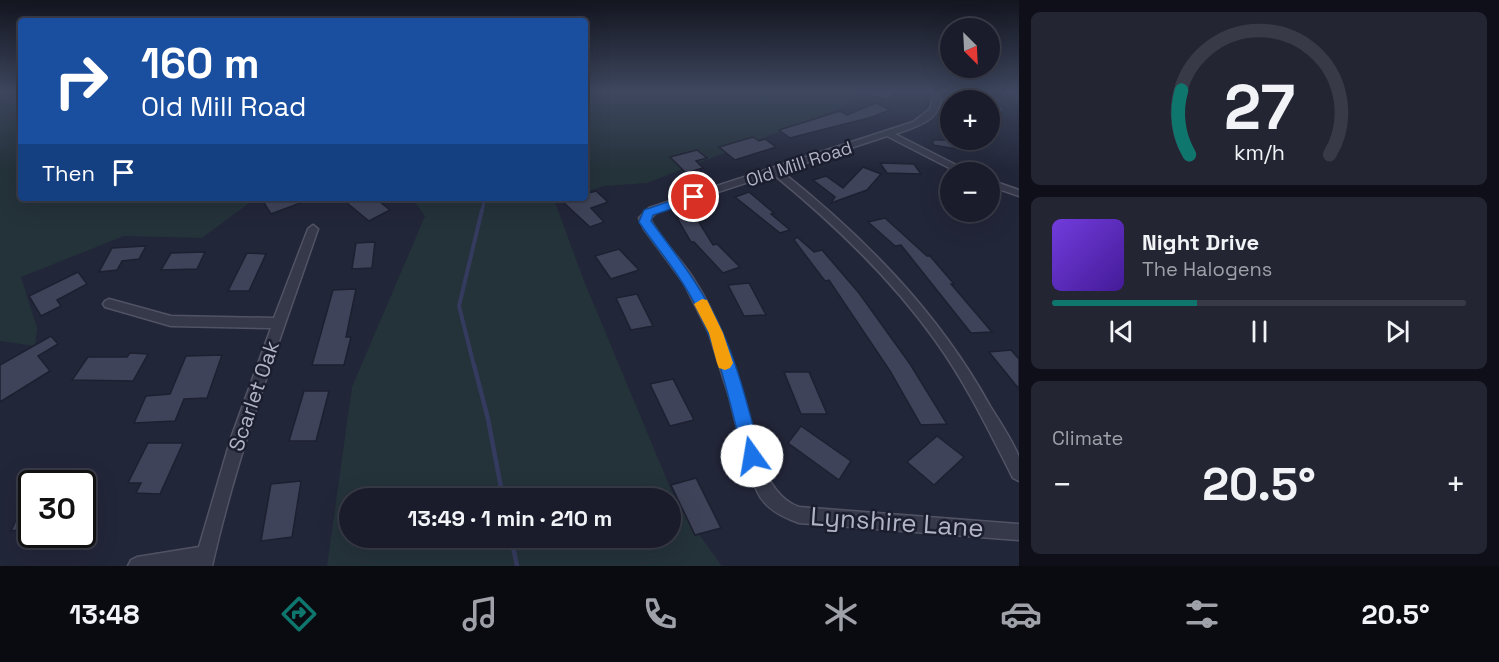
<!DOCTYPE html>
<html lang="en">
<head>
<meta charset="utf-8">
<style>
	:root { --surface:#1a1c2b; --page:#232533; --text:#f1f3f6; --muted:#9fa1a9; --line:#383a47; --accent:#0f766e }
	body { margin:0; font-family:"Space Grotesk",sans-serif; background:var(--page); color:var(--text); height:100vh; display:flex; flex-direction:column; font-size:22px; white-space:nowrap }
	* { box-sizing:border-box; margin:0 }
	p { font-size:20px; color:var(--muted) }
	.icon { flex:none; width:33px; height:33px; fill:none; stroke:currentColor; stroke-width:2; stroke-linecap:round; stroke-linejoin:round }
	.map { position:relative; flex:1; overflow:hidden }
	.sheet { display:flex; flex-direction:column; gap:12px; padding:12px; background:#0e0f18; width:480px }
	.sheet>* { flex:none }
	.banner { position:absolute; left:18px; top:18px; width:570px; height:183px; border-radius:6px; box-shadow:0 6px 24px #0002,0 0 0 2px var(--line); background:#1a4fa0; color:#fff; overflow:hidden }
	.needle { width:39px; rotate:156deg }
	.fabs { position:absolute; left:940px; top:18px; display:grid; gap:12px }
	.fabs a { display:grid; place-items:center; width:60px; height:60px; border-radius:50%; background:var(--surface); box-shadow:0 6px 24px #0002,0 0 0 2px var(--line); font-size:30px }
	.speed { position:absolute; left:18px; top:470px; display:flex; gap:12px; font-size:30px; font-weight:700; text-align:center }
	.speed>* { display:grid; place-content:center; width:78px; height:78px; border-radius:50%; background:var(--surface); box-shadow:0 6px 24px #0002,0 0 0 2px var(--line); line-height:1 }
	.speed .limit { border:3px solid #111; border-radius:9px; background:#fff; color:#111 }
	.pin { position:absolute; display:grid; place-items:center; width:51px; height:51px; color:#fff; margin:-26px; border:3px solid #fff; border-radius:50%; box-shadow:0 2px 6px #0007 }
	.me { position:absolute; width:66px; margin:-33px; rotate:347deg; stroke-linejoin:round; filter:drop-shadow(0 0 4px #0008) }
	.turn { display:flex; align-items:center; gap:21px; height:126px; padding:0 24px; font-size:27px }
	.turn .icon { width:78px; height:78px; stroke-width:2.5 }
	.turn b { display:block; font-size:42px; line-height:51px }
	.then { display:flex; align-items:center; height:57px; padding:0 24px; background:#0003; gap:12px; font-size:22px }
	.big { font-size:45px; font-weight:800; line-height:1.1 }
	.sheet .widget { flex:1; display:flex; flex-direction:column; justify-content:center; gap:9px; min-width:0; padding:0 21px; border-radius:9px; background:var(--page) }
	.sheet .dial { align-items:center; gap:0 }
	.dial svg { height:156px; overflow:visible; fill:none; stroke:var(--line); stroke-width:7; stroke-linecap:round; text-anchor:middle }
	.dial text { fill:var(--text); stroke:none }
	.song { display:flex; align-items:center; gap:18px }
	.cover { width:72px; height:72px; border-radius:9px; background:linear-gradient(135deg,hsl(260 70% 55%),hsl(260 70% 35%)) }
	.played { height:6px; border-radius:3px; background:linear-gradient(90deg,var(--accent) 35%,var(--line) 35%) }
	.keys { display:flex; justify-content:space-around; direction:ltr }
	.heat { display:flex; justify-content:space-between; align-items:center; font-size:33px; direction:ltr }
	.trip { position:absolute; left:339px; top:488px; width:342px; height:60px; border-radius:30px; background:var(--surface); box-shadow:0 6px 24px #0002,0 0 0 2px var(--line); font-weight:800; line-height:60px; text-align:center }
	.menu { display:flex; height:96px; justify-content:space-around; align-items:center; background:#0a0b11; color:var(--muted) }
	.menu .icon { width:42px; height:42px }
	.menu .on { color:var(--accent) }
	.menu b { font-size:27px; color:var(--text) }
	main { display:flex; flex:1; min-height:0 }
	.map>svg:first-child { display:block }
	.green { fill:#24323a; fill-rule:evenodd }
	.lines { fill:none; stroke-linecap:round; stroke-linejoin:round }
	.stream-far2 { stroke:#353b5e; stroke-width:3 }
	.stream-far1 { stroke:#353b5e; stroke-width:4 }
	.stream { stroke:#353b5e; stroke-width:4.5 }
	.building { fill:#3f4359; stroke:#1d2030; stroke-width:1.5 }
	.street-casing { stroke:#515364; stroke-width:3 }
	.street { fill:#36394a; fill-rule:evenodd }
	.route { fill:#1a73e8; stroke:#114b97; stroke-width:1.5 }
	.slow { fill:#f59e0b }
	.labels { text-anchor:middle; stroke-width:5; stroke-linejoin:round; paint-order:stroke }
	.far-street-label { font-size:18px; fill:#b1b3c6; stroke:#1b1e2e }
	.street-label { font-size:21px; fill:#b1b3c6; stroke:#1b1e2e }
	.near-street-label { font-size:26px; fill:#b1b3c6; stroke:#1b1e2e }
</style>
</head>
<body>
<main>
<div class="map">
<svg width="1019" height="566" viewBox="0 0 1019 566">
	<rect width="100%" height="100%" fill="#222639"/>
	<!-- green -->
	<g class="green">
		<polygon points="0,91 21,91 21,198 256,198 202,238 124,236 21,277 37,328 35,346 0,341 0,108 3,99 0,99"/>
		<polygon points="593,91 859,91 843,107 647,183 604,186 585,192 585,97"/>
		<path d="M 412,198 L 566,198 L 555,202 L 584,281 L 677,504 L 722,566 L 327,566 L 352,387 L 425,216 ZM 350,498 L 670,498 L 670,537 L 350,537 Z"/>
	</g>
	<g class="lines">
		<!-- stream-far2 -->
		<polyline class="stream-far2" points="482,211 485,198"/>
		<!-- stream-far1 -->
		<polyline class="stream-far1" points="474,366 459,306 482,210"/>
		<!-- stream -->
		<g class="stream">
			<polyline points="474,365 488,419 503,498"/>
			<polyline points="511,537 517,566"/>
		</g>
	</g>
	<!-- building -->
	<g class="building">
		<polygon points="863,91 897,91 887,100 863,92"/>
		<polygon points="990,97 1004,110 990,121"/>
		<polygon points="876,103 890,110 872,117 790,138 779,130 840,111 847,115"/>
		<polygon points="753,137 759,141 765,139 776,147 735,160 719,147"/>
		<polygon points="933,140 964,140 969,151 933,145"/>
		<polygon points="697,150 707,158 696,161 703,168 686,173 670,157"/>
		<polygon points="880,163 914,164 921,174 887,173"/>
		<polygon points="863,167 881,174 867,190 831,203 835,197 813,180 826,176 843,188"/>
		<polygon points="596,191 608,202 591,208 604,222 590,227 563,202 575,198 585,198 585,194"/>
		<polygon points="749,192 774,213 771,214 790,230 780,233 735,197"/>
		<polygon points="261,198 311,198 311,199 271,214"/>
		<polygon points="341,198 375,198 390,210 369,221"/>
		<polygon points="695,216 713,245 717,244 740,267 723,273 694,242 691,242 677,218"/>
		<polygon points="885,218 927,256 930,256 954,284 951,284 992,332 971,333 901,245 895,246 868,222"/>
		<polygon points="797,237 814,252 822,250 859,293 910,364 947,424 921,425 890,371 829,280 825,281 794,240"/>
		<polygon points="375,242 372,268 352,269 356,243"/>
		<polygon points="146,246 139,259 122,261 117,270 99,272 112,248"/>
		<polygon points="619,249 639,270 611,279 595,256"/>
		<polygon points="205,252 197,269 161,270 171,253"/>
		<polygon points="247,253 266,254 249,291 228,291"/>
		<polygon points="78,272 87,284 57,300 61,306 41,316 29,296"/>
		<polygon points="749,283 766,315 744,316 728,285"/>
		<polygon points="356,289 346,337 351,337 344,365 312,365 333,290"/>
		<polygon points="637,294 653,326 631,330 616,298"/>
		<polygon points="51,336 58,344 38,356 50,371 0,402 0,365"/>
		<polygon points="1011,350 1019,359 1019,389 989,352"/>
		<polygon points="130,353 148,354 133,381 72,380 88,357 127,357"/>
		<polygon points="222,355 207,398 184,399 175,421 134,423 146,396 170,394 186,356"/>
		<polygon points="784,372 809,372 827,414 801,414"/>
		<polygon points="673,379 694,420 670,426 650,384"/>
		<polygon points="304,391 329,391 316,441 289,441"/>
		<polygon points="801,426 851,461 839,480 788,443"/>
		<polygon points="937,436 964,457 934,485 907,462"/>
		<polygon points="148,443 183,443 160,494 136,493 141,483 128,483"/>
		<polygon points="696,478 721,528 695,535 671,485"/>
		<polygon points="301,481 292,537 261,541 271,484"/>
		<polygon points="32,484 32,528 11,531"/>
	</g>
	<g class="lines">
		<!-- street casing -->
		<g class="street-casing">
			<g id="street">
				<path d="M 934,93 L 941,95 C 941,121 916,127 895,134 L 966,170 L 968,172 L 957,172 L 887,136 L 781,171 C 865,238 938,312 990,406 C 997,417 1016,446 1019,458 C 1019,464 1019,474 1019,481 L 1013,478 C 989,431 966,383 935,340 C 889,276 833,223 773,174 L 657,212 L 650,219 C 661,240 680,258 693,278 C 717,314 731,356 743,397 C 754,432 760,493 799,507 L 1019,524 L 1019,540 L 799,523 C 782,517 764,508 757,491 L 744,456 L 729,396 L 709,333 L 684,283 L 644,229 L 639,218 L 649,208 L 913,122 L 930,109 Z"/>
				<polygon points="990,180 1019,190 1019,196 990,186"/>
				<path d="M 313,225 L 318,229 C 280,340 238,450 212,566 L 128,566 L 131,560 L 137,557 L 199,547 L 231,438 L 271,328 L 171,326 L 105,307 L 103,304 L 105,301 L 109,299 L 171,316 L 274,318 L 308,229 Z"/>
			</g>
		</g>
		<!-- street -->
		<use href="#street" class="street"/>
	</g>
	<!-- sky -->
	<linearGradient id="sky" x2="0" y2="1"><stop stop-color="#13151f"/><stop offset="0.54" stop-color="#3e475f"/><stop offset="1" stop-color="#3e475f" stop-opacity="0"/></linearGradient>
	<rect width="1019" height="170" fill="url(#sky)"/>
	<!-- route -->
	<path class="route" d="M 694,193 L 698,194 L 698,200 L 653,215 L 651,221 C 678,257 705,292 723,333 C 740,372 750,415 761,456 L 758,462 L 752,465 L 746,462 L 743,456 C 729,397 716,334 682,282 C 669,261 652,242 639,222 L 644,210 Z"/>
	<!-- slow -->
	<polygon class="slow" points="702,299 707,300 723,333 733,363 730,368 725,370 719,368 717,363 709,333 694,304"/>
	<g class="labels">
		<!-- far-street labels -->
		<g class="far-street-label">
			<text transform="translate(799 164) rotate(-18)" y="6">Old Mill Road</text>
		</g>
		<!-- street labels -->
		<g class="street-label">
			<text transform="translate(254 396) rotate(-71)" y="7">Scarlet Oak</text>
		</g>
		<!-- near-street labels -->
		<g class="near-street-label">
			<text transform="translate(897 522) rotate(4)" y="9">Lynshire Lane</text>
		</g>
	</g>
</svg>
<div class="fabs">
<a><svg class="needle" viewBox="-14 -14 28 28"><path d="M0-13l5 13h-10z" fill="#e53935"/><path d="M0 13l5-13h-10z" fill="#9fa1a9"/></svg></a>
<a>+</a>
<a>−</a>
</div>
<div class="speed"><div class="limit">30</div></div>
<div class="pin" style="left:694px;top:197px;background:#d93025"><svg class="icon" aria-label="arrive" viewBox="0 0 24 24"><path d="M6 21V4h12l-3 4 3 4H6"/></svg></div>
<svg class="me" style="left:752px;top:456px" viewBox="-20 -20 40 40"><circle r="19" fill="#fff"/><path d="M0-13L10 11 0 6-10 11z" fill="#1a73e8"/></svg>
<div class="trip">13:49 · 1 min · 210 m</div>
<div class="banner">
<div class="turn"><svg class="icon" aria-label="right" viewBox="0 0 24 24"><path d="M7 20v-9h11M14 6l5 5-5 5"/></svg><div><b>160 m</b>Old Mill Road</div></div>
<div class="then">Then<svg class="icon" aria-label="arrive" viewBox="0 0 24 24"><path d="M6 21V4h12l-3 4 3 4H6"/></svg></div>
</div>
</div>
<section class="sheet">
<div class="widget dial"><svg viewBox="0 0 100 80">
<path d="M14 69A42 42 0 1 1 86 69"/>
<path d="M14 69A42 42 0 0 1 10 36" stroke="#0f766e"/>
<text x="50" y="56" font-size="32" font-weight="700">27</text>
<text x="50" y="72" font-size="11">km/h</text>
</svg></div>
<div class="widget">
<div class="song"><i class="cover"></i><div><b>Night Drive</b><p>The Halogens</p></div></div>
<div class="played"></div>
<div class="keys"><svg class="icon" aria-label="previous" viewBox="0 0 24 24"><path d="M18 5L8 12l10 7zM5 5v14"/></svg><svg class="icon" aria-label="pause" viewBox="0 0 24 24"><path d="M8 5v14M16 5v14"/></svg><svg class="icon" aria-label="next" viewBox="0 0 24 24"><path d="M6 5l10 7-10 7zM19 5v14"/></svg></div>
</div>
<div class="widget"><p>Climate</p>
<div class="heat"><a>−</a><b class="big">20.5°</b><a>+</a></div>
</div>
</section>
</main>
<nav class="menu">
<b>13:48</b>
<svg class="icon on" aria-label="directions" viewBox="0 0 24 24"><path d="M12 3l9 9-9 9-9-9zM9 14v-3h6M13 9l2 2-2 2"/></svg>
<svg class="icon" aria-label="music" viewBox="0 0 24 24"><path d="M9 18V5l10-2v13"/><circle cx="6" cy="18" r="3"/><circle cx="16" cy="16" r="3"/></svg>
<svg class="icon" aria-label="phone" viewBox="0 0 24 24"><path d="M5 4h4l2 5-3 2q2 4 5 5l2-3 5 2v4C11 20 4 13 5 4z"/></svg>
<svg class="icon" aria-label="climate" viewBox="0 0 24 24"><path d="M12 3v18M4 7l16 10M4 17L20 7"/></svg>
<svg class="icon" aria-label="car" viewBox="0 0 24 24"><path d="M5 17H2v-5l4-1 3-4h7l3 4 3 1v5h-3M9 17h6M6 11h13"/><circle cx="7" cy="17" r="2"/><circle cx="17" cy="17" r="2"/></svg>
<svg class="icon" aria-label="filters" viewBox="0 0 24 24"><path d="M4 7h16M4 17h16"/><circle cx="9" cy="7" r="2"/><circle cx="15" cy="17" r="2"/></svg>
<b>20.5°</b>
</nav>
</body>
</html>
